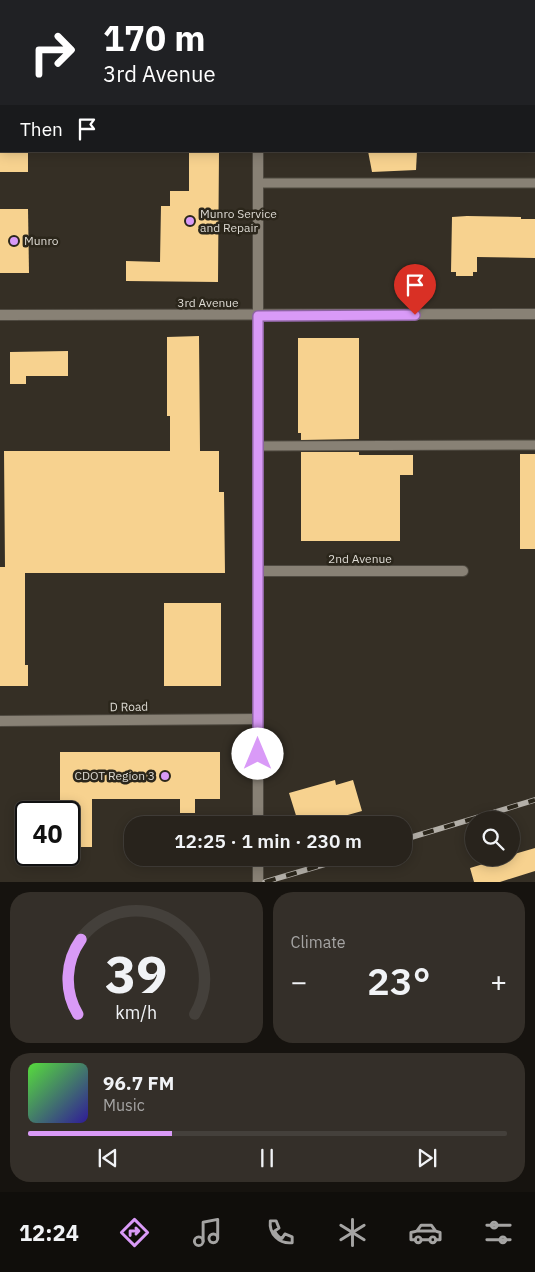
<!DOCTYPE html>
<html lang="en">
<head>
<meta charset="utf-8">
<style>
	:root { --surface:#28231c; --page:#342f29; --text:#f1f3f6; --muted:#a5a4a3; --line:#44403b; --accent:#d99af7 }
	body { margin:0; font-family:"IBM Plex Sans",sans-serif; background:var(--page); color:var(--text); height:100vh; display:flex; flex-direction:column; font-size:19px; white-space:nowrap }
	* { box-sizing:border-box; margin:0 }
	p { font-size:16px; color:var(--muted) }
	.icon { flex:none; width:28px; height:28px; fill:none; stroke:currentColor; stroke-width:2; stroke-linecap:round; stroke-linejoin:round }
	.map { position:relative; height:882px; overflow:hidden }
	.drawer { display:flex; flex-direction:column; gap:10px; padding:10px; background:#16130f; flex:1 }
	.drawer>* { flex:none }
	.top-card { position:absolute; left:0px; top:0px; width:535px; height:152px; box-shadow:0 2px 12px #0003,0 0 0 1px var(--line); background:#202124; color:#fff; overflow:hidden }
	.controls { position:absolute; left:465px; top:811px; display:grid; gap:10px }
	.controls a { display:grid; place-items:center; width:55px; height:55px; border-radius:50%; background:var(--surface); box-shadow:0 2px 12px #0003,0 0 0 1px var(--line); font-size:25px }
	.speed { position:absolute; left:15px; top:801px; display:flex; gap:10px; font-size:25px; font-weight:700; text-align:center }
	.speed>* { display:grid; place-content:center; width:65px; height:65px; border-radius:50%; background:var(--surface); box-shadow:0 2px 12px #0003,0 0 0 1px var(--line); line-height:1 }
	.speed .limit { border:2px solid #111; border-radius:8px; background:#fff; color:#111 }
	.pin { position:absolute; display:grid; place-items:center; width:42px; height:42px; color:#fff; margin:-51px -21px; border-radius:50% 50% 50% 0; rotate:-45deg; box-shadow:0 0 5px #0007 }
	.pin .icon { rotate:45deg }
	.me { position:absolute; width:55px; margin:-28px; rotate:0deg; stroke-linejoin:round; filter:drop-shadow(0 0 4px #0008) }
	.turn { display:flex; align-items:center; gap:18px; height:105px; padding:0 20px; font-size:22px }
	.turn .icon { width:65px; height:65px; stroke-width:2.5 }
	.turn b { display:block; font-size:35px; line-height:42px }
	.then { display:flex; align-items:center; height:48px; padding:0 20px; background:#0003; gap:10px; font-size:19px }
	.big { font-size:38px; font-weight:600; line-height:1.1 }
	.drawer .widget { flex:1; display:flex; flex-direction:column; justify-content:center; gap:8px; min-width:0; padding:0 18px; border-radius:20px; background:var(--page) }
	.drawer .dial { align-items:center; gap:0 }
	.dial svg { height:130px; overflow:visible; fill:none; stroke:var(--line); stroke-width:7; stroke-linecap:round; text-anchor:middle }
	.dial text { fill:var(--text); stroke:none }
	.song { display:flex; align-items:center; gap:15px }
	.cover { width:60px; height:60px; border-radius:8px; background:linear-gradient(135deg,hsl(110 70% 55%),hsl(250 70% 35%)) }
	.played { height:5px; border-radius:2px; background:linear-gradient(90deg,var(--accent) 30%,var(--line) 30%) }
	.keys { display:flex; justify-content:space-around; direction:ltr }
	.heat { display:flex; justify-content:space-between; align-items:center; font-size:28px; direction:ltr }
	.drawer .tiles { flex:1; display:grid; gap:10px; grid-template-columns:1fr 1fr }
	.widget:last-child { grid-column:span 2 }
	.trip { position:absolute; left:124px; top:816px; width:288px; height:50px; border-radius:20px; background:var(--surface); box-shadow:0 2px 12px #0003,0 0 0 1px var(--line); font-weight:600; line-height:50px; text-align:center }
	.menu { display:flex; height:80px; justify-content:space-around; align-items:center; background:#100e0b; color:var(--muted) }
	.menu .icon { width:35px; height:35px }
	.menu .on { color:var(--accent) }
	.menu b { font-size:22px; color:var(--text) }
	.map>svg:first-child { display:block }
	.building { fill:#f7d28f }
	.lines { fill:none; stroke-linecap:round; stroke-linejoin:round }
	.service-casing { stroke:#4f4a41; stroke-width:11 }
	.minor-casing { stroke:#4f4a41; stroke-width:12 }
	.tertiary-casing { stroke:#4f4a41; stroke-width:12 }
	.service { stroke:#888175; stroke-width:9 }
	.minor { stroke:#888175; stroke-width:10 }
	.tertiary { stroke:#888175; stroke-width:10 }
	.rail-casing { stroke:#b3afa8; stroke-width:5.5 }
	.rail { stroke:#2b261b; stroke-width:4; stroke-dasharray:11; stroke-linecap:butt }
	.route-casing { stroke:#8d64a1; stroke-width:12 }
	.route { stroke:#d99af7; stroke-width:9 }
	.poi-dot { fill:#d99af7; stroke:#2b261b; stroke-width:2 }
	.labels { text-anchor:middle; stroke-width:5; stroke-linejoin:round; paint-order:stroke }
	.poi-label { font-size:12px; fill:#dddad3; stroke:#2b261b; text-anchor:start }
	.street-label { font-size:12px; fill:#dddad3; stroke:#2b261b }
</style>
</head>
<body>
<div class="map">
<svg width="535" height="882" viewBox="0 0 535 882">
	<rect width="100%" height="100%" fill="#352f25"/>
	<!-- building -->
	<g class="building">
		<rect x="0" y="151" width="28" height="21"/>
		<polygon points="189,151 219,151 218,282 126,281 126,261 160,262 161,206 170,206 170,191 189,191"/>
		<polygon points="368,151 417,151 416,170 372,172"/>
		<polygon points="0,209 28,209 29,273 0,273"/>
		<polygon points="467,216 521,217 521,219 535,219 535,258 477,257 477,272 473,272 473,276 456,276 456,272 451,272 452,217"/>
		<polygon points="199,336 200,451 219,451 219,492 224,492 225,573 25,573 25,665 28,665 28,686 0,686 0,567 5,567 4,451 170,451 170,416 167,416 167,337"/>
		<polygon points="298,338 359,338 359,439 301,440 301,433 298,433"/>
		<polygon points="68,351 68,376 26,376 26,384 10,384 10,352"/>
		<polygon points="301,452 359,452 359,455 413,455 413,475 400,475 400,541 301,541"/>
		<rect x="520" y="454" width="15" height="95"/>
		<rect x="164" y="603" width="57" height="83"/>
		<polygon points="60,752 220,752 220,799 195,799 195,813 180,813 180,799 92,799 92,847 69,847 69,812 60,812"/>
		<polygon points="335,780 336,785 353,780 362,811 312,825 299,825 289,793"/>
		<polygon points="535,848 535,871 500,882 474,882 470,868 503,858 511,858 511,855"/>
	</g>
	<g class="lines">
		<!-- service casing -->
		<g class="service-casing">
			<g id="service">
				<polyline points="258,183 535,183"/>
				<polyline points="258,446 535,445"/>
			</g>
		</g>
		<!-- minor casing -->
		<g class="minor-casing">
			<g id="minor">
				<polyline points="534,38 535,38"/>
				<polyline points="0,48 1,48"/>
				<polyline points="0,315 535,314"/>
				<polyline points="258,571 463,571"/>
			</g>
		</g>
		<!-- tertiary casing -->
		<g class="tertiary-casing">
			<g id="tertiary">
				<polyline points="257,1 257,0"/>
				<polyline points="0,721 258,719"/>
				<polyline points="258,825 258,151"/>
				<polyline points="258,858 258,882"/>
			</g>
		</g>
		<!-- service -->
		<use href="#service" class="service"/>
		<!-- minor -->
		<use href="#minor" class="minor"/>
		<!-- tertiary -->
		<use href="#tertiary" class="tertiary"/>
		<!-- rail casing -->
		<g class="rail-casing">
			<g id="rail">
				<polyline points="0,65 1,65"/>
				<polyline points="534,65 535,65"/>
				<polyline points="402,840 535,800"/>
				<polyline points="265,882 346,858"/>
			</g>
		</g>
		<!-- rail -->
		<use href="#rail" class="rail"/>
	</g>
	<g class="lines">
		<!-- route casing -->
		<g class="route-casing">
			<polyline id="route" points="258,754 258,316 415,315"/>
		</g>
		<!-- route -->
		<use href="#route" class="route"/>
	</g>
	<!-- markers -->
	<g class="poi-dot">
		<circle cx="190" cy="221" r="5"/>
		<circle cx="14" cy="241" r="5"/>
		<circle cx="165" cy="776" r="5"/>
	</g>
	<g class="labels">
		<!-- poi labels -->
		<g class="poi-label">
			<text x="200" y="218">Munro Service<tspan x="200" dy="14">and Repair</tspan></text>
			<text x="24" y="245">Munro</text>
			<text x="155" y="780" text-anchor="end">CDOT Region 3</text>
		</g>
		<!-- street labels -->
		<g class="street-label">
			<text x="208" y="307">3rd Avenue</text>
			<text x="360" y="563">2nd Avenue</text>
			<text transform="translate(129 707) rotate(-1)" y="4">D Road</text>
		</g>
	</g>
</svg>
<div class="controls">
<a><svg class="icon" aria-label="search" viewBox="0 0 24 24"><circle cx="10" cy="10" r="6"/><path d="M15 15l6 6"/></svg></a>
</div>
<div class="speed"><div class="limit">40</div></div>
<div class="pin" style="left:415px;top:315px;background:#d93025"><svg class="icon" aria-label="arrive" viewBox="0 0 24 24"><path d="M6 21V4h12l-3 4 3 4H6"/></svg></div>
<svg class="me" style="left:258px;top:754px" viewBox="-20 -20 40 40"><circle r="19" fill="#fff"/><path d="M0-13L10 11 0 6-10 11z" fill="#d99af7"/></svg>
<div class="trip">12:25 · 1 min · 230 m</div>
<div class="top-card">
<div class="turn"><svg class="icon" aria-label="right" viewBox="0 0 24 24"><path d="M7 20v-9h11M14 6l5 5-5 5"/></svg><div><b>170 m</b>3rd Avenue</div></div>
<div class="then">Then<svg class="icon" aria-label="arrive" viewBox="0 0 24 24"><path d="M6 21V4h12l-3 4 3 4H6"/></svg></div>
</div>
</div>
<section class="drawer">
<div class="tiles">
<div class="widget dial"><svg viewBox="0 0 100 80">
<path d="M14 69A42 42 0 1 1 86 69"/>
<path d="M14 69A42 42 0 0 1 16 23" stroke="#d99af7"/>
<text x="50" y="56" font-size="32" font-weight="700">39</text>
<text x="50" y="72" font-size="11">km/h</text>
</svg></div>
<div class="widget"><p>Climate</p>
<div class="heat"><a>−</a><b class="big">23°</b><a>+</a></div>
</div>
<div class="widget">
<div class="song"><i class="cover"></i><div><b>96.7 FM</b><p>Music</p></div></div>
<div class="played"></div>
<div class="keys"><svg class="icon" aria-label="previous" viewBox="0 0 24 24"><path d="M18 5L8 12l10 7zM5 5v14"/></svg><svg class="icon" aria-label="pause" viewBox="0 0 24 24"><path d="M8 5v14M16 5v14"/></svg><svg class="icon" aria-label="next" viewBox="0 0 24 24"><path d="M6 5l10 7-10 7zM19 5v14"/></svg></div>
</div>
</div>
</section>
<nav class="menu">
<b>12:24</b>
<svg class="icon on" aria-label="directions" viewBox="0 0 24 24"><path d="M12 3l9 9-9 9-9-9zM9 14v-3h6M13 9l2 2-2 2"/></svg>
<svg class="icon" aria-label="music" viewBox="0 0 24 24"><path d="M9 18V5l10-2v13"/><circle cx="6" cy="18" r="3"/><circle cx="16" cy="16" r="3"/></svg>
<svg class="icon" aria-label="phone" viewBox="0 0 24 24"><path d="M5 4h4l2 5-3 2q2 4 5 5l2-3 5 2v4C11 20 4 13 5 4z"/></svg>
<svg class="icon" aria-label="climate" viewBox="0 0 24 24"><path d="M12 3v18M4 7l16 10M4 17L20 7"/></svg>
<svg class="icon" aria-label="car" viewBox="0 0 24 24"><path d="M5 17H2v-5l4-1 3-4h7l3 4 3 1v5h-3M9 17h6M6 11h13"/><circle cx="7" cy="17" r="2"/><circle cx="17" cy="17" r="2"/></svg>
<svg class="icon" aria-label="filters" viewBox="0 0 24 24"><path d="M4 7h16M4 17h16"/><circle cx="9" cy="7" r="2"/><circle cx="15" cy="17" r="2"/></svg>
</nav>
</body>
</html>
